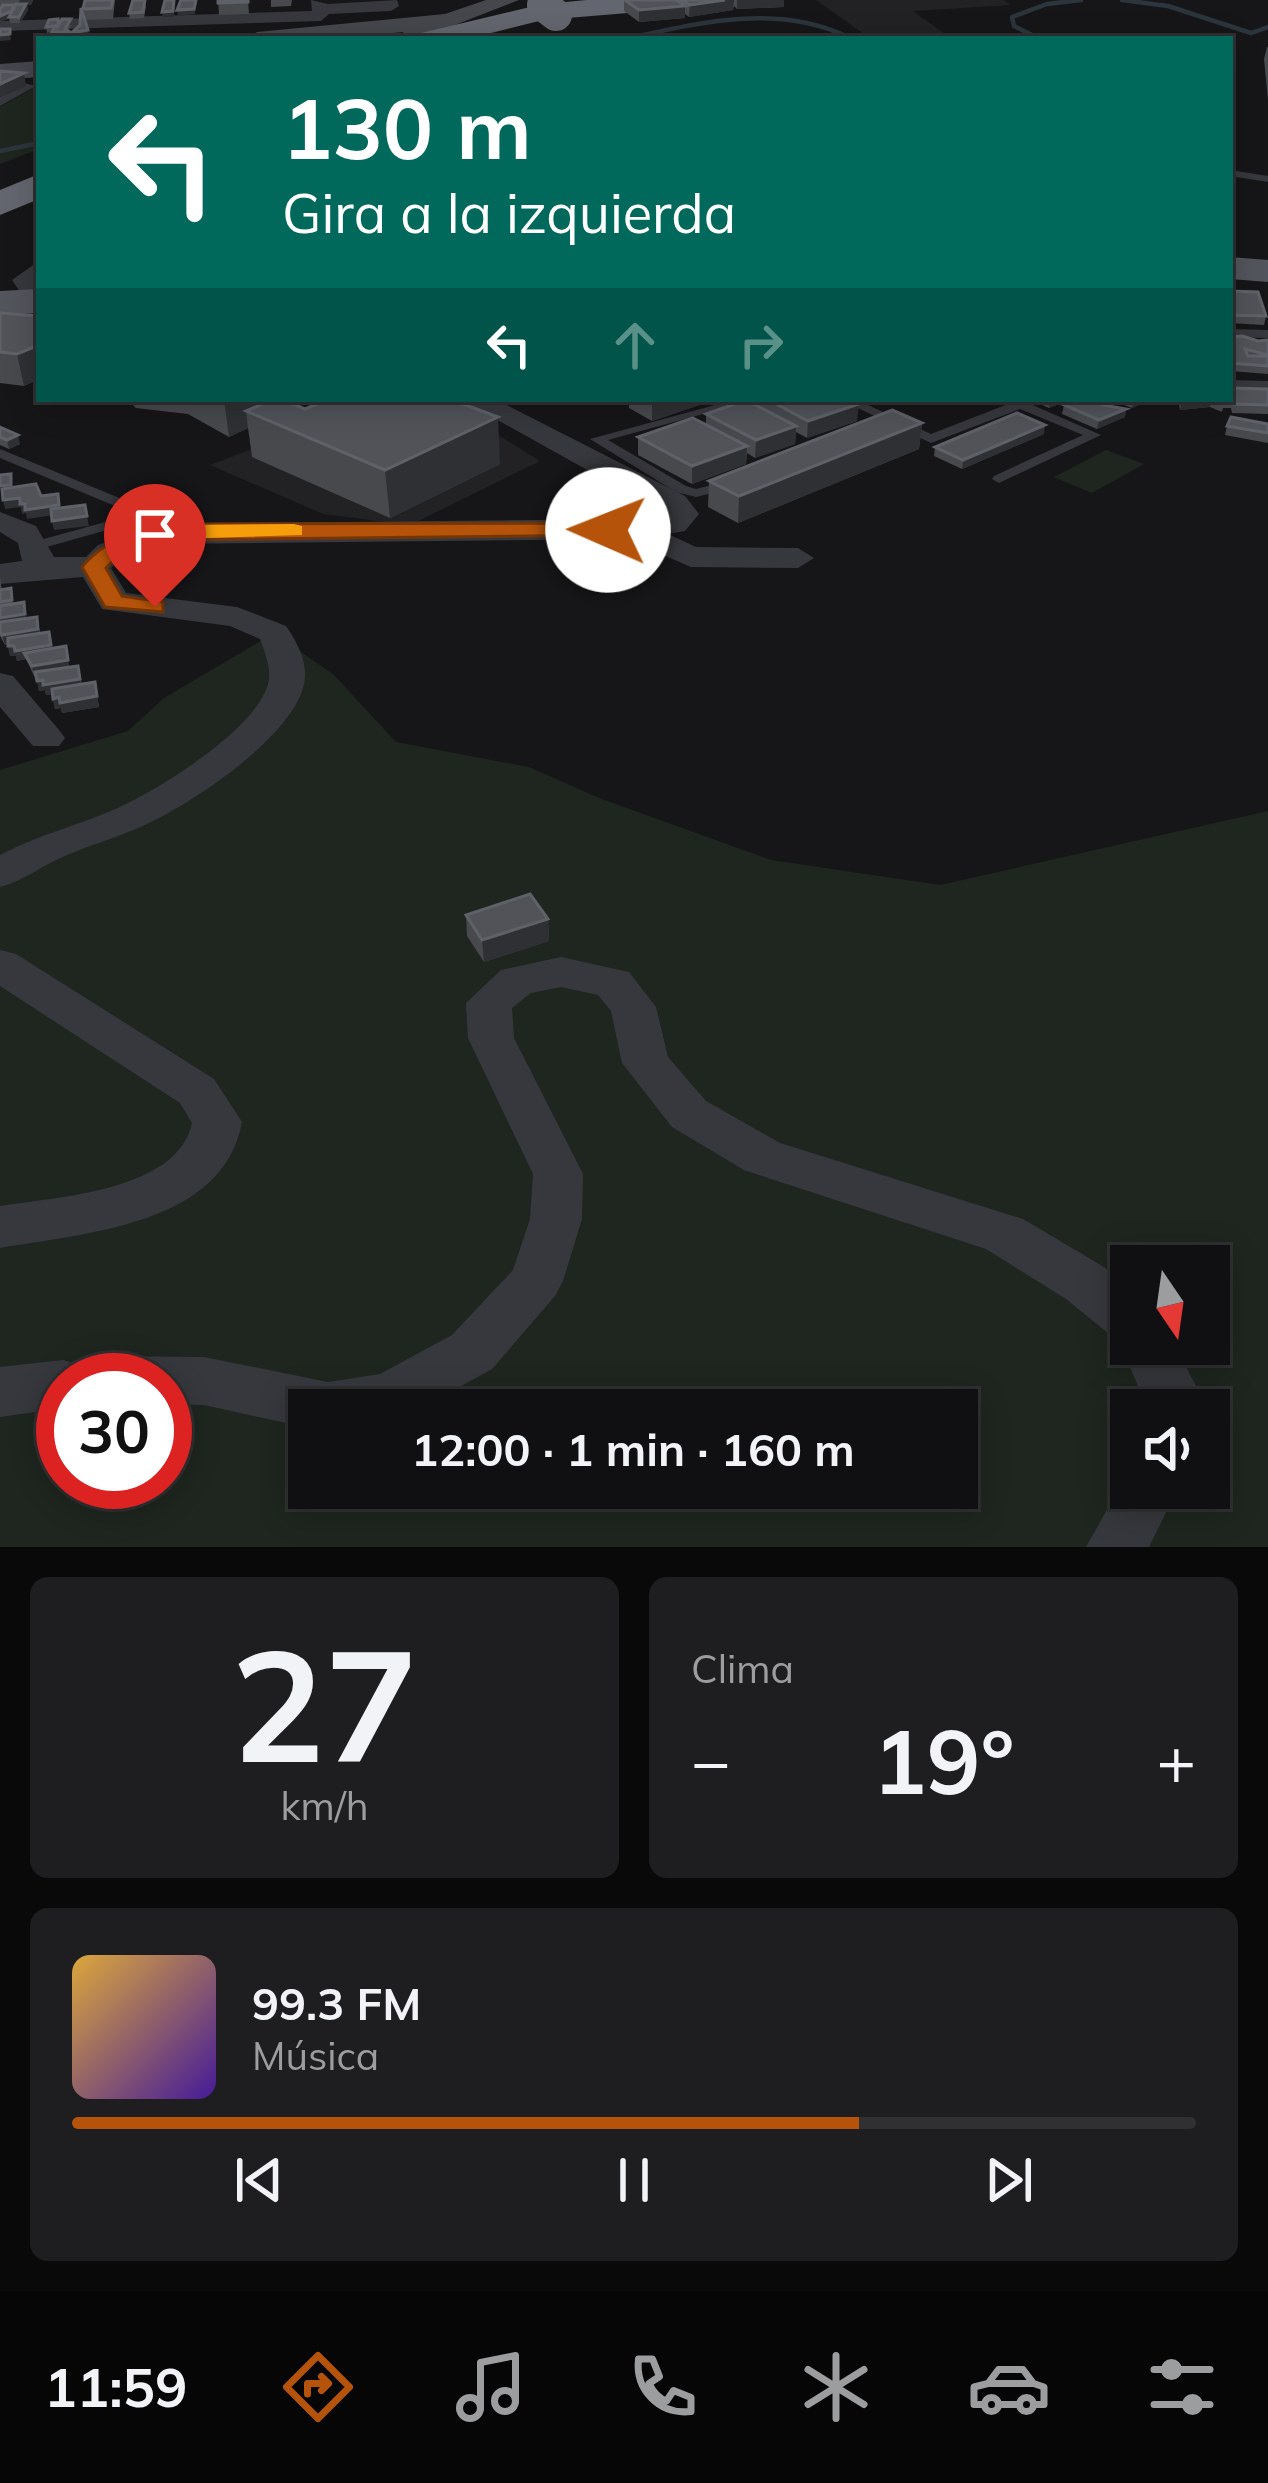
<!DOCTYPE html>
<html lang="es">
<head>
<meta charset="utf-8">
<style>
	:root { --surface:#101012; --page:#1e1e20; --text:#f1f3f6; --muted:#9c9d9f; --line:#303032; --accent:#b45309 }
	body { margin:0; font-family:Mulish,sans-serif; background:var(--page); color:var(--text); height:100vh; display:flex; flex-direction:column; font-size:45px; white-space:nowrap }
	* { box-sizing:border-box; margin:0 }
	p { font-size:39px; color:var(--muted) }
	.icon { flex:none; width:66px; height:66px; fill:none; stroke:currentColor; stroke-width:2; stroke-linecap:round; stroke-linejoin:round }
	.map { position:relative; height:1547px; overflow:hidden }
	.drawer { display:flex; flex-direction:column; gap:30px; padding:30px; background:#09090a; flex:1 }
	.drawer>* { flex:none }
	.guide { position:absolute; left:36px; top:36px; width:1197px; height:366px; border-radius:0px; box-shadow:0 6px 30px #0003,0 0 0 3px var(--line); background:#00695c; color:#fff; overflow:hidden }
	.needle { width:78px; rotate:167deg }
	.fabs { position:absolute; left:1110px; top:1245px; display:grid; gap:24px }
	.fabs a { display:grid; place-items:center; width:120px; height:120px; border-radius:0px; background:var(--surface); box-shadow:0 6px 30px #0003,0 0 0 3px var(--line); font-size:60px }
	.speed { position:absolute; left:36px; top:1353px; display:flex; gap:24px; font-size:60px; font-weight:700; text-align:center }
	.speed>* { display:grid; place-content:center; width:156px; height:156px; border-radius:50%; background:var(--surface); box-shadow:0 6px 30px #0003,0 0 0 3px var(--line); line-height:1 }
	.speed .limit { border:18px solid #d22; background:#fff; color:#111 }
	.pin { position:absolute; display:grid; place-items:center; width:102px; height:102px; color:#fff; margin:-123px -51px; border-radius:50% 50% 50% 0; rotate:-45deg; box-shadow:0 0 12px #0007 }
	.pin .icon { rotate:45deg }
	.me { position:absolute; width:132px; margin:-66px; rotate:271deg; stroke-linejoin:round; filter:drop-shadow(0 0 9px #0008) }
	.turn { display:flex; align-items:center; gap:42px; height:252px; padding:0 48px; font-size:54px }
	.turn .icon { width:156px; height:156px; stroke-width:2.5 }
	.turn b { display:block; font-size:84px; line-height:102px }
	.lanes { display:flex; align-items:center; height:114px; padding:0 48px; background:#0003; justify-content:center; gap:60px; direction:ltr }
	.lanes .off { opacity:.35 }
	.big { font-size:90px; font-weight:700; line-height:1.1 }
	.drawer .card { flex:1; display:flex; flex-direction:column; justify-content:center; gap:18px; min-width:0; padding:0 42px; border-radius:18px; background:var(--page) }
	.drawer .dial { align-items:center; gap:0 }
	.dial b { font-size:156px; line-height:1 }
	.song { display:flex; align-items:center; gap:36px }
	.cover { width:144px; height:144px; border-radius:18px; background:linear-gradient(135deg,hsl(40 70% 55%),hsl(260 70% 35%)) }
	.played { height:12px; border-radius:6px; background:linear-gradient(90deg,var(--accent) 70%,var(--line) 70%) }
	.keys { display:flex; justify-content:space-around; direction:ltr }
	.heat { display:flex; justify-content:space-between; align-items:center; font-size:66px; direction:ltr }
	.drawer .tiles { flex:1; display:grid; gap:30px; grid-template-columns:1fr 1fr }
	.card:last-child { grid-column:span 2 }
	.trip { position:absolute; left:288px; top:1389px; width:690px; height:120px; border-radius:0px; background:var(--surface); box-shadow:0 6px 30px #0003,0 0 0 3px var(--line); font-weight:700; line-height:120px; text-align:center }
	.menu { display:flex; height:192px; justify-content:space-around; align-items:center; background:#060607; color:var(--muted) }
	.menu .icon { width:84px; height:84px }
	.menu .selected { color:var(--accent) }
	.menu b { font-size:54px; color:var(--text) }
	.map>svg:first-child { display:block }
	.built { fill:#222225 }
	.green { fill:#1e261f; fill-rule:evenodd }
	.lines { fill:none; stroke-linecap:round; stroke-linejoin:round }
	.stream { stroke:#2c353c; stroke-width:4.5 }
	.lane { fill:#37383d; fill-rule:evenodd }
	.street { fill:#37383d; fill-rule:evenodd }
	.secondary { fill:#45474d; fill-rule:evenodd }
	.primary { fill:#53555c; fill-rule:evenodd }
	.highway { fill:#63666e; fill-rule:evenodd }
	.highway-bridge { stroke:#63666e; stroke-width:32 }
	.wall { fill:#47494d }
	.shaded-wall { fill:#2f3033 }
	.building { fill:#525359; stroke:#5f6168; stroke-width:3 }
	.route { fill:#b45309; stroke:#753606; stroke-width:3 }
	.slow { fill:#f59e0b }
</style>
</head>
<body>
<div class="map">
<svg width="1268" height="1547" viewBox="0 0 1268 1547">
	<rect width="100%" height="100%" fill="#161618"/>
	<!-- built -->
	<g class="built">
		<polygon points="816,0 1003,0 1011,5 913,11 952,39 871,39"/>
		<polygon points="384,399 441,399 540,461 410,525 323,514 210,465"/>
	</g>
	<!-- green -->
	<g class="green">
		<polygon points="39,80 39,149 0,164 0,107 37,86"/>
		<polygon points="1106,450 1144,464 1092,493 1054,477"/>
		<path d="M 274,633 L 334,675 L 396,742 L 529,767 L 599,798 L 771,860 L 940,885 L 1268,811 L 1268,1547 L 0,1547 L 0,770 L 128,731 L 164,698 ZM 1131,1266 L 1209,1266 L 1209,1344 L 1131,1344 ZM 63,1380 L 165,1380 L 165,1482 L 63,1482 ZM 309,1410 L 957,1410 L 957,1488 L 309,1488 ZM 1131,1410 L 1209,1410 L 1209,1488 L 1131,1488 Z"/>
	</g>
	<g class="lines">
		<!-- stream -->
		<g class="stream">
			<polyline points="1122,0 1168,6 1251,33 1268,27"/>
			<path d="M 625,39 C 698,23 775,3 846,36 L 844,39"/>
			<polyline points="1040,39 1014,26 1012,17 1047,4 1081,0"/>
			<polyline points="0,151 39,143"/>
		</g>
		<!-- lane -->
		<g class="lane">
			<polygon points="1230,170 1268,176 1268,182 1230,176"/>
			<polygon points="1230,329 1268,330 1268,338 1230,337"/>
			<polygon points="1230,380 1268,381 1268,389 1230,388"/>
			<polygon points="737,399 758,399 608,440 686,486 696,489 732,480 737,481 737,487 696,497 676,492 590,439"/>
			<polygon points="839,399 855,399 931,434 1008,404 1004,399 1019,399 1101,435 999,483 992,479 994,476 1083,435 1020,409 931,443"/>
			<polygon points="0,449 139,506 141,518 139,521 43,548 33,548 33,542 127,516 127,511 0,458"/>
		</g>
		<!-- street -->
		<g class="street">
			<polygon points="311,0 328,4 397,0 399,6 391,11 329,14 321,21 0,31 0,21 312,11"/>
			<polygon points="20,82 36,86 0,106 0,92"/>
			<polygon points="39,261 39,294 20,292 12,280"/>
			<path d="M 460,399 L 495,399 L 685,496 L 699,514 L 685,531 L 668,534 L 696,547 L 798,548 L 814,558 L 798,568 L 691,567 L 626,539 L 161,544 L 120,559 L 111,568 L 126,593 L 237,607 L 286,626 C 296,640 306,659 305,677 C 302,730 197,800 153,821 C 126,835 95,843 67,855 C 44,864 24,881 0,887 L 0,855 C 39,834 81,825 120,807 C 161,788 256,729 268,684 C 272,669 265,653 260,639 L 230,626 L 102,609 L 83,577 L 0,584 L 0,564 L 22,561 L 18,543 L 0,532 L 0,512 L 36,526 L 54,557 L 86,557 L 98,545 L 157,524 L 631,519 L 666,514 Z"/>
			<polygon points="0,673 13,676 59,730 65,738 59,746 33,746 0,707"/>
			<path d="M 0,950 L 16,954 L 214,1079 L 242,1122 C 223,1226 84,1233 0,1248 L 0,1206 C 57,1197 178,1191 192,1123 L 180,1103 L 0,986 Z"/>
			<polygon points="561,957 629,972 656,1007 668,1057 706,1101 780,1143 1023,1219 1104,1267 1131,1290 1131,1344 1174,1344 1197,1388 1196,1410 1138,1410 1139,1388 1119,1342 1066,1299 986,1249 744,1170 672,1127 622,1063 611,1011 598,995 561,987 531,993 512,1008 514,1038 583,1174 582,1219 563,1281 555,1296 492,1369 418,1410 309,1410 309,1428 204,1405 165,1404 165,1380 63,1380 63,1408 0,1417 0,1367 63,1360 79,1365 100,1356 204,1357 328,1382 380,1374 452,1335 513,1270 530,1219 533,1174 468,1038 466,1003 501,970"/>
			<polygon points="1131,1467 1131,1488 1178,1488 1149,1547 1086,1547"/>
		</g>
		<!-- secondary -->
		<g class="secondary">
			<polygon points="486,0 519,0 419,39 406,38 403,32 332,39 245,39 257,32 445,14"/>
			<polygon points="39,61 39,77 0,80 0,64"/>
		</g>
		<!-- primary -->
		<g class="primary">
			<polygon points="1230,257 1268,260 1268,282 1230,279"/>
			<polygon points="39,289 39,313 0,315 0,291"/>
		</g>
		<!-- highway -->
		<g class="highway">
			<polygon points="587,0 703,0 689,8 543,20 467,39 416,39 421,33 543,4"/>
			<polygon points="39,174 39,199 0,215 0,190"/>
		</g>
		<!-- highway-bridge -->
		<polyline class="highway-bridge" points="543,5 556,15"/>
	</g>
	<!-- wall -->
	<g class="wall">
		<polygon points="0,0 20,0 19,4 21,4 20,0 33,0 31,5 27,5 28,10 20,23 10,23 9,18 0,22"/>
		<polygon points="85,0 115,0 113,19 85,20 83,9"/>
		<polygon points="218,0 248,0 249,14 219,15"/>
		<polygon points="271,0 292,0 291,6 271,7"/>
		<polygon points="624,0 784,0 784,7 737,9 734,6 733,10 689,17 685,14 685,18 639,22 624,11"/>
		<polygon points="146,6 144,18 130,19 129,13"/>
		<polygon points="72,25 68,31 71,38 53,38 52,32 47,33 46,27"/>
		<polygon points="1267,47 1268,47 1268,100 1264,59"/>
		<polygon points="1230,291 1266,316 1264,325 1230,323"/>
		<polygon points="0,313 39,316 39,379 24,386 0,383"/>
		<polygon points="1230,337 1258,341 1268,340 1268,374 1230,371"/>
		<polygon points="1268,389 1268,414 1232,413 1231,408 1223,408 1222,412 1210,407 1180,410 1178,399 1230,399"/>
		<polygon points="127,399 315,399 298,406 305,409 328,399 461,399 461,403 500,464 390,518 252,457 248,428 229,437 188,414 136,408"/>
		<polygon points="629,399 717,399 652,421 629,408"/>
		<polygon points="758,399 849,399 857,421 807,438 796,432 795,444 755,458 747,453 746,464 692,484 638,455 638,437 706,425 706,414 757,406"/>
		<polygon points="1034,399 1071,399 1049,408 1033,401"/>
		<polygon points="1109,399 1152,399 1132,408"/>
		<polygon points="1100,404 1126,409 1125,417 1097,429 1062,414 1064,405"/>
		<polygon points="922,423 919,449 738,523 708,507 709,481"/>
		<polygon points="1268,424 1268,443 1225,435 1227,426"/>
		<polygon points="0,427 20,444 9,449 0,445"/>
		<polygon points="1044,434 962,469 934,456 935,447"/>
		<polygon points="0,577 2,590 27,618 37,617 40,633 52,649 70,667 78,666 82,685 95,682 99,707 62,713 61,708 55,709 52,694 46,695 45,690 39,691 36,675 34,676 26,659 17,661 16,656 10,656 8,644 5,645 0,636"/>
		<polygon points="466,915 548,919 549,941 484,962 467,936"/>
	</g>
	<!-- shaded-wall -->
	<g class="shaded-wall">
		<polygon points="20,0 33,0 31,5 27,5 28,10 20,23"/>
		<polygon points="174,0 174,17 163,17 162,12"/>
		<polygon points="197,0 195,14 178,16 177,10"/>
		<polygon points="725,0 734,0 733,10 689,17 690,5"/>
		<polygon points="737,0 784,0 784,7 737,9"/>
		<polygon points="13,5 13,17 0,22 0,16"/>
		<polygon points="685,6 685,18 639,22 639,10"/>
		<polygon points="88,30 89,36 72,39 71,33"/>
		<polygon points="10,34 11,40 0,41 0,35"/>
		<polygon points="24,73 26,86 0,98 0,84"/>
		<polygon points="39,345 39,379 24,386 17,354"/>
		<polygon points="224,399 315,399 268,420 246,411 248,428 229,437"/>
		<polygon points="652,399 717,399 652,421"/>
		<polygon points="1050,399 1071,399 1049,408"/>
		<polygon points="1133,399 1152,399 1132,408"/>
		<polygon points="1211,399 1210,407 1180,410 1182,401"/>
		<polygon points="859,404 857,421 807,438 808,421"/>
		<polygon points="1126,409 1125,417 1097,429 1099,420"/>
		<polygon points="498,417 500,464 390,518 385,470"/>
		<polygon points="922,423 919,449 738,523 739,496"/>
		<polygon points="1045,425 1044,434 962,469 963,460"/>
		<polygon points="796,426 795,444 755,458 756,440"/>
		<polygon points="18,435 20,444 9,449 7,440"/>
		<polygon points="747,446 746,464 692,484 692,466"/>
		<polygon points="58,494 61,514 27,519 26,513 22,514 21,507 5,509 3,500"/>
		<polygon points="87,516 89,526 54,530 52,521"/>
		<polygon points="24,602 27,624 0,629 0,618"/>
		<polygon points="37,617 40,639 5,645 2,635"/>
		<polygon points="49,632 53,655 24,653 26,659 17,661 16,656 10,656 8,646"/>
		<polygon points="66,646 70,670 34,676 32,666"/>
		<polygon points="80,679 82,689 46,695 45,690 39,691 37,681"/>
		<polygon points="97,696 99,707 62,713 61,708 55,709 53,699"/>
		<polygon points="548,919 549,941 484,962 482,940"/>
	</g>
	<!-- building -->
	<g class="building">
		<polygon points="85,0 113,0 111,8 83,9"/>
		<polygon points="133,0 145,0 143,12 129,13"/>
		<polygon points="165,0 174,0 173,11 162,12"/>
		<polygon points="181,0 196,0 194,9 177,10"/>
		<polygon points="218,0 248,0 248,2 218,3"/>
		<polygon points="625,0 676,0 685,6 639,10"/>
		<polygon points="681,0 725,0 690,5"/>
		<polygon points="16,4 26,4 19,17 9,17"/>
		<polygon points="3,5 13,5 12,11 0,16 0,10"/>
		<polygon points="81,8 88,30 71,33 80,25"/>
		<polygon points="58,19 58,26 62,19 71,19 65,29 70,32 52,32 55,26 46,27 49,20"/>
		<polygon points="0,29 10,29 10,34 0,35"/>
		<polygon points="0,71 24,73 0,84"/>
		<polygon points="1230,291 1258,292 1266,316 1230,315"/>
		<polygon points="0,313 39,316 39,330 36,333 39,345 17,354 0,352"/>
		<polygon points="1242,336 1258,341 1268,340 1268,355 1245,349 1248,356 1268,356 1268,366 1230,363 1230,337"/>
		<polygon points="1230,388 1268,389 1268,405 1234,404 1232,399 1226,399 1230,399"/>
		<polygon points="274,399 281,399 305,409 328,399 450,399 498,417 385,470 246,411"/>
		<polygon points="767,399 849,399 859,404 808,421"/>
		<polygon points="1081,399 1098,399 1093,401 1103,405 1126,409 1099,420 1064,405"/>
		<polygon points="746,400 796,426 756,440 706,414"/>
		<polygon points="892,410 922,423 739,496 709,481"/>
		<polygon points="1017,413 1045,425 963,460 935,447"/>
		<polygon points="1231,417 1268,424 1268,433 1227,426"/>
		<polygon points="693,418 747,446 692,466 638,437"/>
		<polygon points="0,427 18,435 7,440 0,437"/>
		<polygon points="11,474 11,485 0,486 0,475"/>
		<polygon points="36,484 41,496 58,494 59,505 25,510 25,504 20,504 20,498 3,500 2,489"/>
		<polygon points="85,505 87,516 52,521 51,509"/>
		<polygon points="11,588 12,600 0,602 0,590"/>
		<polygon points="24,602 25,614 0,618 0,606"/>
		<polygon points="37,617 38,629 2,635 0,631 0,622"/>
		<polygon points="49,632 51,645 15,651 14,646 8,646 8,638"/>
		<polygon points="66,646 68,660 32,666 24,653"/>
		<polygon points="78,666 80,679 43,685 43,680 37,681 35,672"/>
		<polygon points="95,682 97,696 60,703 59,697 53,699 52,689"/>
		<polygon points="530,894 548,919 482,940 466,915"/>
	</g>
	<!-- route -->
	<path class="route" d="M 608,523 L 616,525 L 616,535 L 161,540 L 117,557 L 106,568 L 122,596 L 163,602 L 163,612 L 105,607 L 82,567 C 108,535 149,527 189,524 Z"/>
	<!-- slow -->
	<polygon class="slow" points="294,524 302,526 302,535 173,539 161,532 173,525"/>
</svg>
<div class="fabs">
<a><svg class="needle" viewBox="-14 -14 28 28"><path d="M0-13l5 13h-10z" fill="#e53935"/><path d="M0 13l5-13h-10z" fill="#9c9d9f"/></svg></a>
<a><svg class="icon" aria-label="sound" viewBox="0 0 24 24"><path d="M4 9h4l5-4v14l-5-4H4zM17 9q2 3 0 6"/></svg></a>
</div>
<div class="speed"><div class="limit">30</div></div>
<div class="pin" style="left:155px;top:607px;background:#d93025"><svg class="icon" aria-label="arrive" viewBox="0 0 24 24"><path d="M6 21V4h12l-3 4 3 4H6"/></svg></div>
<svg class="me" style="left:608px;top:530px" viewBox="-20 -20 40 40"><circle r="19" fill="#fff"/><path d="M0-13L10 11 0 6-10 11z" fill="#b45309"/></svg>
<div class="trip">12:00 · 1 min · 160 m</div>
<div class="guide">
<div class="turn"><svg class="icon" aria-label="left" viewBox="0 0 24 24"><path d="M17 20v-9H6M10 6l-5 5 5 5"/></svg><div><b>130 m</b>Gira a la izquierda</div></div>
<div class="lanes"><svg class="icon" aria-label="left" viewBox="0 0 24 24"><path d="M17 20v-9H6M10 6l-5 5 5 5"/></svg><svg class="icon off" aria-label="ahead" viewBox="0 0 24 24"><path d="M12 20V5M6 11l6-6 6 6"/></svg><svg class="icon off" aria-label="right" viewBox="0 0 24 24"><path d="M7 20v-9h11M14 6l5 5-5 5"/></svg></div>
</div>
</div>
<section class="drawer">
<div class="tiles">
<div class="card dial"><b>27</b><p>km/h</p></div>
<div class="card"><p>Clima</p>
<div class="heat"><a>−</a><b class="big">19°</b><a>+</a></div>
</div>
<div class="card">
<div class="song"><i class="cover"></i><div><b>99.3 FM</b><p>Música</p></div></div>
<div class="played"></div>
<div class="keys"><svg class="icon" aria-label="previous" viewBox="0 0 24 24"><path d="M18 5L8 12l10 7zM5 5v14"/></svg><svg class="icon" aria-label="pause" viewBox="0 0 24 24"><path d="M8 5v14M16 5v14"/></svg><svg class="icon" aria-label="next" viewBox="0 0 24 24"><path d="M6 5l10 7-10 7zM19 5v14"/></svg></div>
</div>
</div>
</section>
<nav class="menu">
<b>11:59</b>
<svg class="icon selected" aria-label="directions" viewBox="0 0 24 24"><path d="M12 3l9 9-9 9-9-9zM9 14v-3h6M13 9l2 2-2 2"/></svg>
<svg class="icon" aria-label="music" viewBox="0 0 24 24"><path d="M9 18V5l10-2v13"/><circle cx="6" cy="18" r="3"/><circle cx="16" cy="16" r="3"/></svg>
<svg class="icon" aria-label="phone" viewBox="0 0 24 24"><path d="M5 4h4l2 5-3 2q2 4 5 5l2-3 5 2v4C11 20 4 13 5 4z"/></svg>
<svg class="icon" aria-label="climate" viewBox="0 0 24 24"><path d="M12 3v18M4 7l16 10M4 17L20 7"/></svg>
<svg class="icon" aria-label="car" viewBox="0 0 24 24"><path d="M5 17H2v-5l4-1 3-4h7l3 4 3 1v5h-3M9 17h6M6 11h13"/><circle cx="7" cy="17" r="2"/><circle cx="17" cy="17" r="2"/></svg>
<svg class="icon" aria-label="filters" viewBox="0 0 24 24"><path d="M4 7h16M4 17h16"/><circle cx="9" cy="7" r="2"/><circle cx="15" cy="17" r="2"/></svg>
</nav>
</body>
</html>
